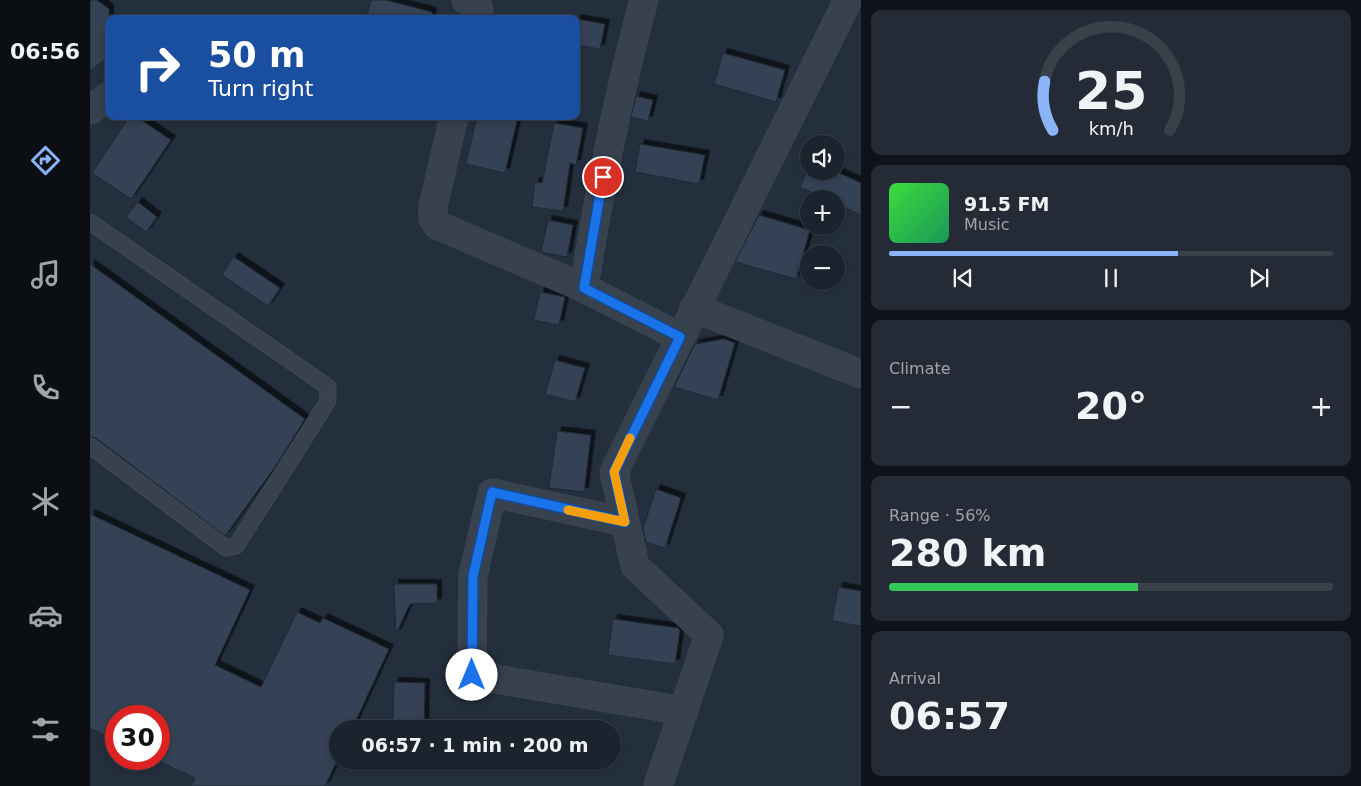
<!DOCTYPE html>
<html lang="en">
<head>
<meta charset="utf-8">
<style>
	:root { --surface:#1b232e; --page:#242b36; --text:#f1f3f6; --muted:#a0a4aa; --line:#39404a; --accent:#8ab4f8 }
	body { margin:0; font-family:"DejaVu Sans",sans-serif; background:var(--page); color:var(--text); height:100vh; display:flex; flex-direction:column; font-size:19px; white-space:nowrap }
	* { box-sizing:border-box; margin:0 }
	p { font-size:16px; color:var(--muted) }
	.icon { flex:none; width:28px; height:28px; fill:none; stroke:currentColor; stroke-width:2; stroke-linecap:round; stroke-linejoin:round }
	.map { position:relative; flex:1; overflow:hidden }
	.panel { display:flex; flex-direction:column; gap:10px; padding:10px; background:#0f1319; width:500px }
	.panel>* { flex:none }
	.hud { position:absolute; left:15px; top:15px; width:475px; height:105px; border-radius:10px; box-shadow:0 2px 8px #0003,0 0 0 1px var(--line); background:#1a4fa0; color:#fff; overflow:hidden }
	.buttons { position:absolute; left:710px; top:135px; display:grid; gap:10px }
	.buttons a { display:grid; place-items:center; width:45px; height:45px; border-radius:50%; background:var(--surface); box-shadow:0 2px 8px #0003,0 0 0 1px var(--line); font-size:25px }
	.speed { position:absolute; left:15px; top:705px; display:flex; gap:10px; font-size:25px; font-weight:700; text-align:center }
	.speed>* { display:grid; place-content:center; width:65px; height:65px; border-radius:50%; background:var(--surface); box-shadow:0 2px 8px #0003,0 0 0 1px var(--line); line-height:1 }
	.speed .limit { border:8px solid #d22; background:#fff; color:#111 }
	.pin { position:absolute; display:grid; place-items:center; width:42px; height:42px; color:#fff; margin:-21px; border:2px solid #fff; border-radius:50%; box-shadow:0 1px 5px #0007 }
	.me { position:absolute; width:55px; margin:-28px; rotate:0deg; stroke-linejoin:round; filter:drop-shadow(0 0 4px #0008) }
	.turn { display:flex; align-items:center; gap:18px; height:105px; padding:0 20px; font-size:22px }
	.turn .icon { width:65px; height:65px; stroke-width:2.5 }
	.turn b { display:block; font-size:35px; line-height:42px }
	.big { font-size:38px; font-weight:600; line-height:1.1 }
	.panel .card { flex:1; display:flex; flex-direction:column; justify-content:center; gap:8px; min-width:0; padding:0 18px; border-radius:10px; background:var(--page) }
	.panel .dial { align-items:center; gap:0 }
	.dial svg { height:130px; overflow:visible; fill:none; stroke:var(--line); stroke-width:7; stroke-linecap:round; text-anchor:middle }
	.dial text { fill:var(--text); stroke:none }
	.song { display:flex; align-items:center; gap:15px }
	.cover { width:60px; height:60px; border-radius:8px; background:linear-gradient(135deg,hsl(120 70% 55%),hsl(150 70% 35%)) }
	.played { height:5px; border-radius:2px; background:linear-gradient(90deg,var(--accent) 65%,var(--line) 65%) }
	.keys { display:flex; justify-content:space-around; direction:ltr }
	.heat { display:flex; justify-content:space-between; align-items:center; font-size:28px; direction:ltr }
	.charge { height:8px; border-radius:4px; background:linear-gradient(90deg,#34c759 56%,var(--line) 0) }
	.trip { position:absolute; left:239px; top:720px; width:292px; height:50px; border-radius:25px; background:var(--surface); box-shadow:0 2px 8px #0003,0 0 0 1px var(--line); font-weight:600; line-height:50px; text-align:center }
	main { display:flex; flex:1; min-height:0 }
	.tabs { display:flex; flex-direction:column; width:90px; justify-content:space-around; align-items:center; background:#0b0e12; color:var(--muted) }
	.tabs .icon { width:35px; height:35px }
	.tabs .active { color:var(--accent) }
	.tabs b { font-size:22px; color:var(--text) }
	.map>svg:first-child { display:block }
	.building { fill:#364354; stroke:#1f2835; filter:url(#shadow) }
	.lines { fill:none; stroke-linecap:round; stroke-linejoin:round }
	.service-casing { stroke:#414a57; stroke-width:17 }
	.minor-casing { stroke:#414a57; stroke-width:29 }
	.service { stroke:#38414e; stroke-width:15 }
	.minor { stroke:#38414e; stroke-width:28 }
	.route-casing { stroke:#114b97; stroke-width:12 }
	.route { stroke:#1a73e8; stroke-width:9 }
	.slow { stroke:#f59e0b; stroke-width:9 }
</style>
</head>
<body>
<main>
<nav class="tabs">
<b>06:56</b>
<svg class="icon active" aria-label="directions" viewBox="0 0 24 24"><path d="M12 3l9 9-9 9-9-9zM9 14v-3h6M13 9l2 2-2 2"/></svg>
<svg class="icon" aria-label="music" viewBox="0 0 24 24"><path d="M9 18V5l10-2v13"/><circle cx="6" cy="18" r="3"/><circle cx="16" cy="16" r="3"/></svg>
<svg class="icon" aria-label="phone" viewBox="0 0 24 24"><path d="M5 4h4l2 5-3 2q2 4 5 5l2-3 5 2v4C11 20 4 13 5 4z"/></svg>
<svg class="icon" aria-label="climate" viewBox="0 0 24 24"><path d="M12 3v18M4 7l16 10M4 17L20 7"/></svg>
<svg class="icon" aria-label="car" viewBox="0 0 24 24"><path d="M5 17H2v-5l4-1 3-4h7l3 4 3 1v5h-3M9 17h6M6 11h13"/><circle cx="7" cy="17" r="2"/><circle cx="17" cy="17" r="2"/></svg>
<svg class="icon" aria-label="filters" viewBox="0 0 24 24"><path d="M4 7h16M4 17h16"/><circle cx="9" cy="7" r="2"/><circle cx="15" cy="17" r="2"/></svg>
</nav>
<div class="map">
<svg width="771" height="786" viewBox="0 0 771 786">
	<defs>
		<filter id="shadow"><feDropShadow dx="4.5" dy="-4.5" stdDeviation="0" flood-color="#0009"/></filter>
	</defs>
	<rect width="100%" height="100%" fill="#242f3e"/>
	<!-- building -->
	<g class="building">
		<polygon points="0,0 7,0 19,9 19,56 0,71"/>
		<polygon points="281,0 296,0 342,12 341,19 276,19"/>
		<polygon points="486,19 515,24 510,49 486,45"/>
		<polygon points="633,53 695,70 686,102 624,84"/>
		<polygon points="546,96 563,100 558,121 541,117"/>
		<polygon points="40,116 45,116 81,140 41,199 2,173"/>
		<polygon points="387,116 428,116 415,173 376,164"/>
		<polygon points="464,123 493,128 486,165 480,163 473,211 442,207 445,182 452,183"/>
		<polygon points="550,144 615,155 609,184 545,172"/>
		<polygon points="717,171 745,171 771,183 771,215 746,203 746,199 736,199 710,187"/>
		<polygon points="48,202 67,217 56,232 36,217"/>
		<polygon points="669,215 720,230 706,279 645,262"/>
		<polygon points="458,220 483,225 477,257 451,252"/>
		<polygon points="144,257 190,288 178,306 132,275"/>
		<polygon points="0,264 215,419 187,464 135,536 6,438 0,437"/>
		<polygon points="450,292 475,297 469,325 444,320"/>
		<polygon points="634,339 645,343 628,400 584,387 605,344"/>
		<polygon points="465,360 495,368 485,402 455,394"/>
		<polygon points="467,431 501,435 494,492 459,488"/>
		<polygon points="566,489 591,498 575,548 556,542 553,529"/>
		<polygon points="0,514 160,590 125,665 171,687 207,612 230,623 233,618 299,649 262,729 248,729 248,759 235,786 101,786 105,778 69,761 69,716 26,716 26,741 0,728"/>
		<polygon points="304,584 347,584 347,603 320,604 306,634"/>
		<polygon points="748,587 771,591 771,626 742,621"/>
		<polygon points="523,619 588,628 590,630 585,664 518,655"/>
		<polygon points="304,682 335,683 334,729 303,729"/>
	</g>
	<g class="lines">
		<!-- service casing -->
		<g class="service-casing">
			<polyline id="service" points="0,222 238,387 238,401 146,546 136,548 0,446"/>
		</g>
		<!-- minor casing -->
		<g class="minor-casing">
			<g id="minor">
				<polyline points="376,0 387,3 389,12 387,19"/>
				<path d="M 554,0 C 528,95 509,191 494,288 L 590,337"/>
				<polyline points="0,110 19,96"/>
				<polyline points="364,116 343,207 343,218 347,225 494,288"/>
				<polyline points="604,308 771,374"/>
				<polyline points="535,522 402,493 383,576 382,675 594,711"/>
				<polyline points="568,786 619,635 545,566 524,472 758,0"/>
			</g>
		</g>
		<!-- service -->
		<use href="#service" class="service"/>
		<!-- minor -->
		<use href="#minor" class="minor"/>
	</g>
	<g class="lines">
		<!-- route casing -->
		<g class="route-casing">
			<polyline id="route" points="382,675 383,576 402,492 535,522 524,472 590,337 494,288 513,177"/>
		</g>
		<!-- route -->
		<use href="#route" class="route"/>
		<!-- slow -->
		<polyline class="slow" points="478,510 535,522 524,472 540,438"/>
	</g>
</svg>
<div class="buttons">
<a><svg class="icon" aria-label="sound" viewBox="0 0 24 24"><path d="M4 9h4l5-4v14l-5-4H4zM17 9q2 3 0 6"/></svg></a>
<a>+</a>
<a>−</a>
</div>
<div class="speed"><div class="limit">30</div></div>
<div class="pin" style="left:513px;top:177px;background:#d93025"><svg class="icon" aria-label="arrive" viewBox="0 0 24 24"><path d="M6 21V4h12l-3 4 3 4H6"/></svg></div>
<svg class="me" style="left:382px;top:675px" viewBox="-20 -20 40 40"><circle r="19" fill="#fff"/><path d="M0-13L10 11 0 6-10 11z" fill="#1a73e8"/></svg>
<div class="trip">06:57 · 1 min · 200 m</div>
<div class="hud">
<div class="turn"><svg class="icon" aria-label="right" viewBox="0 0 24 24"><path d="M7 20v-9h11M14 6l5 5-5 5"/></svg><div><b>50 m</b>Turn right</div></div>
</div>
</div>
<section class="panel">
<div class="card dial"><svg viewBox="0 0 100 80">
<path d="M14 69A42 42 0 1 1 86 69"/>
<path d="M14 69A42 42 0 0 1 9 39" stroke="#8ab4f8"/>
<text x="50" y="56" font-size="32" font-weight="700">25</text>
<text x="50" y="72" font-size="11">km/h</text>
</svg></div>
<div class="card">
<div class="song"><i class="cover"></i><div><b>91.5 FM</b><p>Music</p></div></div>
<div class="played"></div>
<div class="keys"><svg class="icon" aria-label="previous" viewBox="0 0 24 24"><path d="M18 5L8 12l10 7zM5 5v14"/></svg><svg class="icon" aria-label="pause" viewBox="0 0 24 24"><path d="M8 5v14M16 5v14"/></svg><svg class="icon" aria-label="next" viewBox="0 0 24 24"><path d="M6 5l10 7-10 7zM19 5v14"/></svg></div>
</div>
<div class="card"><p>Climate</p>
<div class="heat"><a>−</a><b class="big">20°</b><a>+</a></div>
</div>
<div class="card"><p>Range · 56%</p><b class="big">280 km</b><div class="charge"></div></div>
<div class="card"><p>Arrival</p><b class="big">06:57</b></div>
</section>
</main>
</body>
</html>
